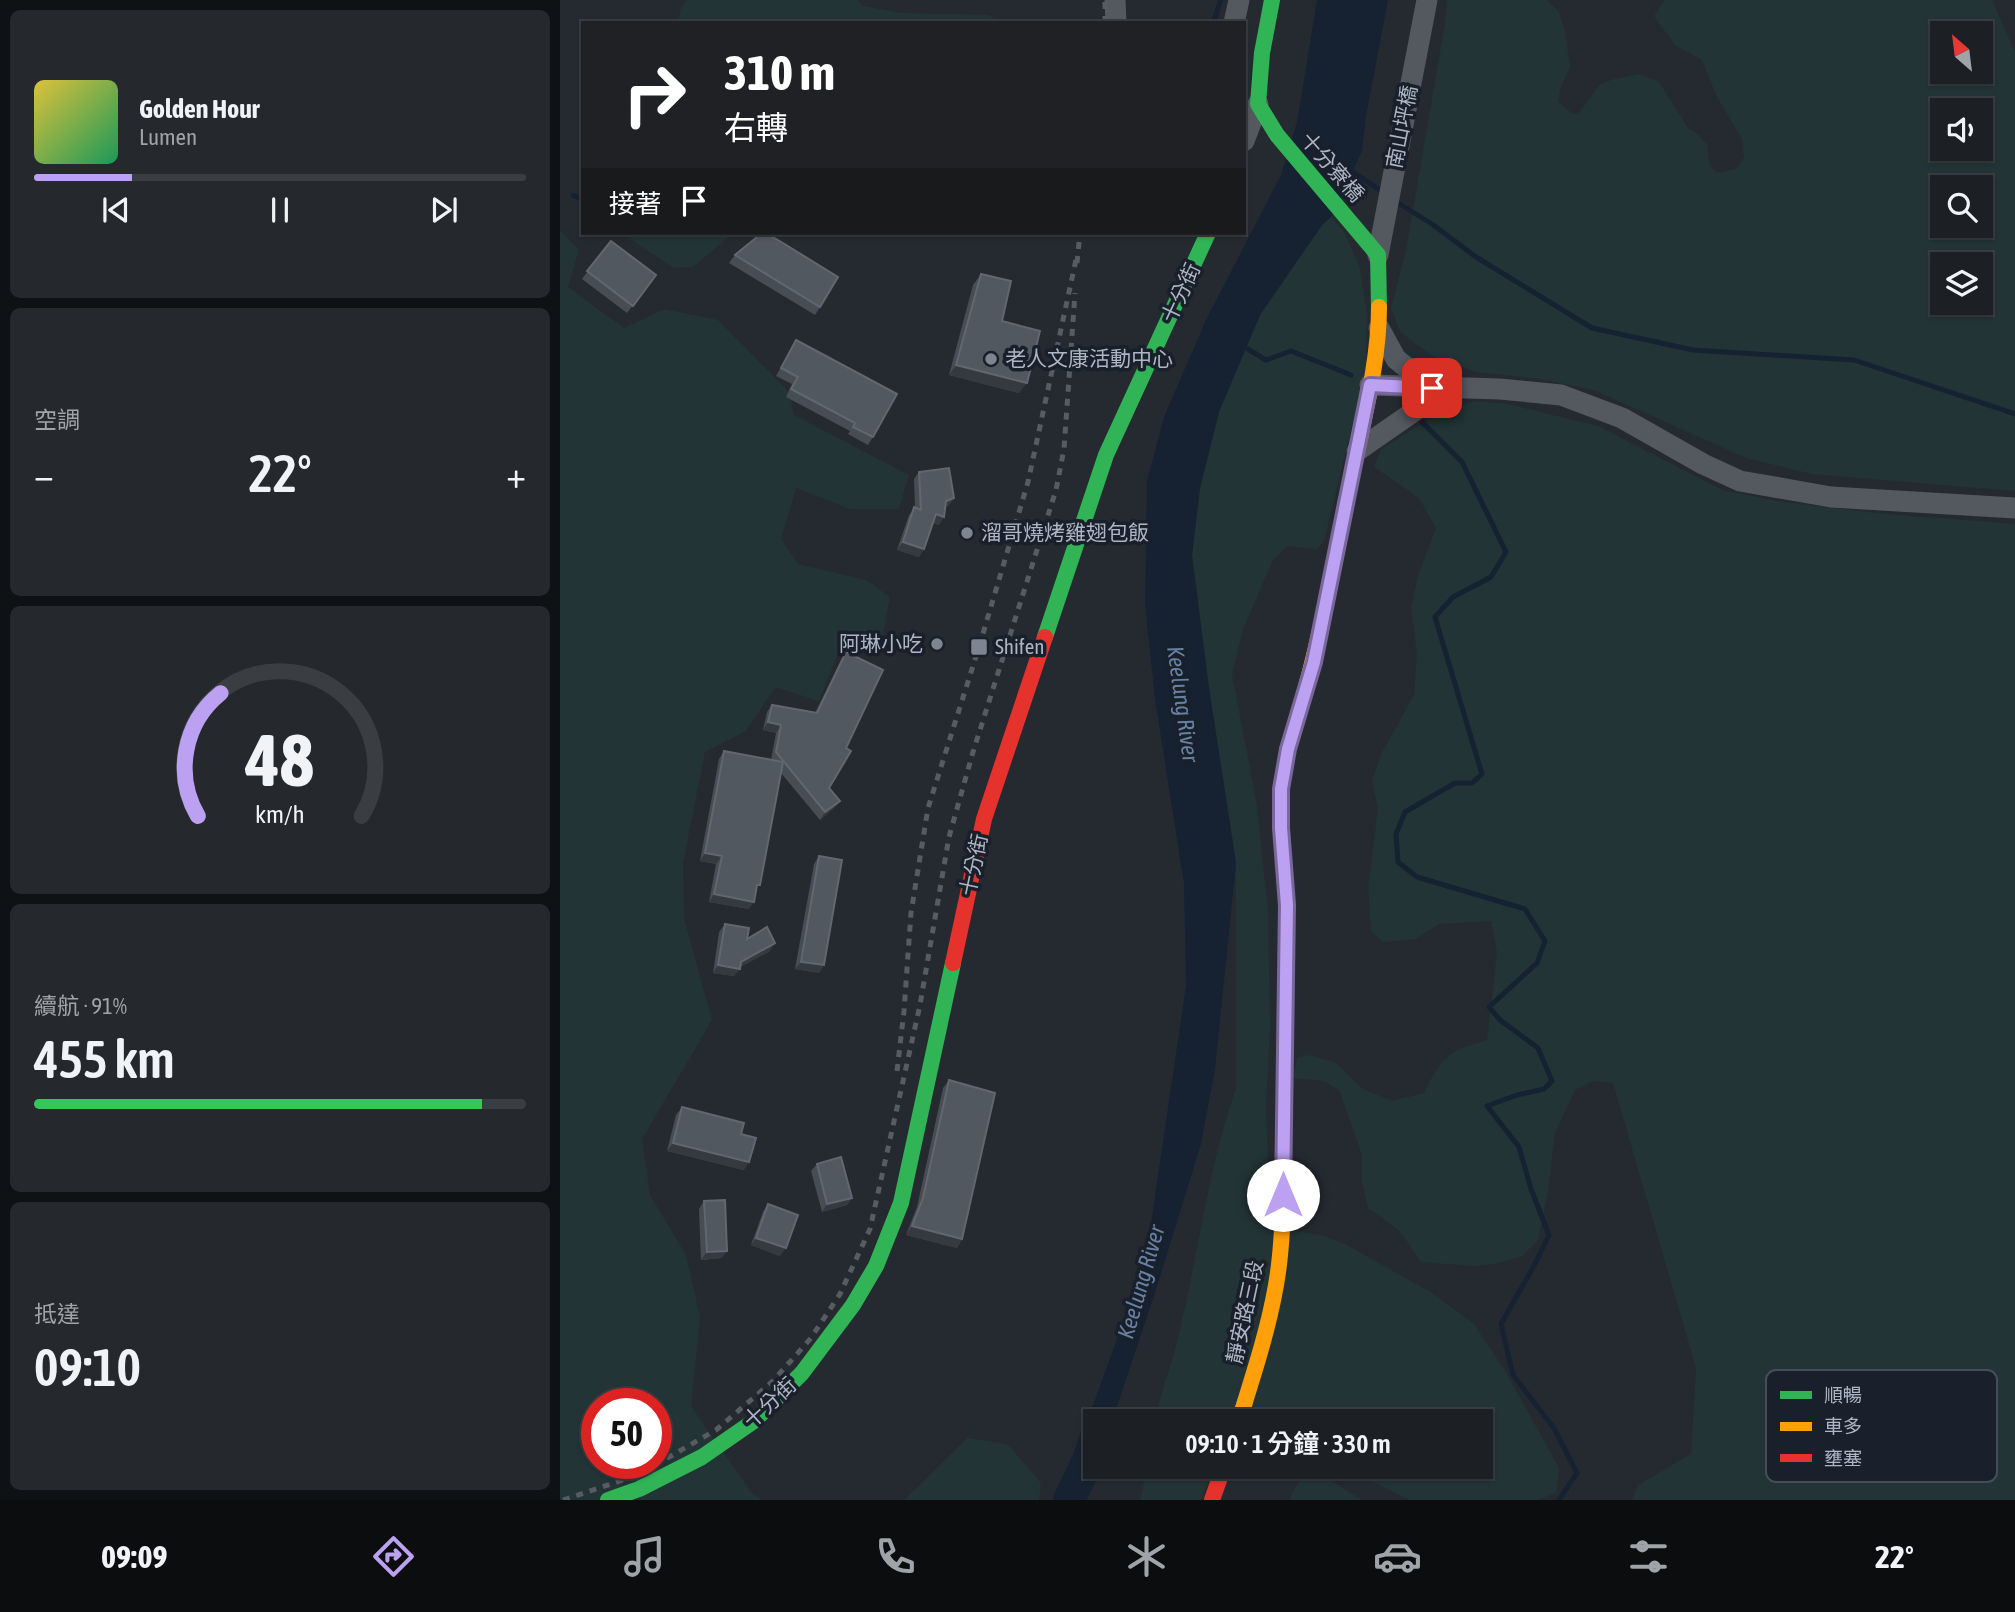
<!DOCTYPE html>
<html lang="zh-TW">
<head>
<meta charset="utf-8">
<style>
	:root { --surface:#1c2025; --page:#25282d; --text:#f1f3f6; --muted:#a0a3a7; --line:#3a3e42; --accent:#bca0f2 }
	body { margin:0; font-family:"Asap Condensed","Noto Sans TC",sans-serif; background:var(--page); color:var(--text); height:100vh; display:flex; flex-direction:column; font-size:26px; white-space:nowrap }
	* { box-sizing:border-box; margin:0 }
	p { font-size:23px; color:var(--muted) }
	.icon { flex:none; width:38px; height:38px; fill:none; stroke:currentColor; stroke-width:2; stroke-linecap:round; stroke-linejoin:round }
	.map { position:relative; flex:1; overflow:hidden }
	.sheet { display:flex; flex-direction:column; gap:10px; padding:10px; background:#0f1214; width:560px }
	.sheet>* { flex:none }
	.top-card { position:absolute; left:21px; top:21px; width:665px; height:214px; border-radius:0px; box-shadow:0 2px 5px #0004,0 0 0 2px var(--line); background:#202124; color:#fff; overflow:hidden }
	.needle { width:46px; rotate:332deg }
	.fabs { position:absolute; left:1370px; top:21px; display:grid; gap:14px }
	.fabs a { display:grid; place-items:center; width:63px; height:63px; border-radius:0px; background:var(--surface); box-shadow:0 2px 5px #0004,0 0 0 2px var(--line); font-size:35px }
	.speed { position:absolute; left:21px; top:1388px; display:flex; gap:14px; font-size:35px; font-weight:700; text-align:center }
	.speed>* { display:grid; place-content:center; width:91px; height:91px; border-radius:50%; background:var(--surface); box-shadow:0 2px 5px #0004,0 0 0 2px var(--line); line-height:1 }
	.speed .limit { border:10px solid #d22; background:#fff; color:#111 }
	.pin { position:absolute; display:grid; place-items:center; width:60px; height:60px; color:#fff; margin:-30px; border-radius:14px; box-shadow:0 4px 10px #0006 }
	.me { position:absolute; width:77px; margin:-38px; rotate:0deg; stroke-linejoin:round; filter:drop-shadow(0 0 5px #0008) }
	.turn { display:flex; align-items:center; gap:24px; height:147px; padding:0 28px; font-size:32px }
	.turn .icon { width:91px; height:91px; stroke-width:2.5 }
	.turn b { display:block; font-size:49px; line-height:60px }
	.then { display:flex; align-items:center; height:66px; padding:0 28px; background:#0003; gap:14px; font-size:26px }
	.big { font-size:52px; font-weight:600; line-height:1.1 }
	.sheet .card { flex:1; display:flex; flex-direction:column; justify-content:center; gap:10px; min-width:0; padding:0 24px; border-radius:10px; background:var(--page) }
	.sheet .dial { align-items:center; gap:0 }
	.dial svg { height:182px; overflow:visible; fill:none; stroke:var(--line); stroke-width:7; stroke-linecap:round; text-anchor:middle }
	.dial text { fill:var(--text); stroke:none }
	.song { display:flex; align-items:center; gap:21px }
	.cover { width:84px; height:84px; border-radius:10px; background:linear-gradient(135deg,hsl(50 70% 55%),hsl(150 70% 35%)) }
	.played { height:7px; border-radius:4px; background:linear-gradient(90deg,var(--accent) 20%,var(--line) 20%) }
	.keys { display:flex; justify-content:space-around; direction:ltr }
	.heat { display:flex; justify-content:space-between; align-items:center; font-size:38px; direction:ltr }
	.charge { height:10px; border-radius:5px; background:linear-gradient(90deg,#34c759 91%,var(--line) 0) }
	.trip { position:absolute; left:523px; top:1409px; width:410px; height:70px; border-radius:0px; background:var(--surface); box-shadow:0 2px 5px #0004,0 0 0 2px var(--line); font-weight:600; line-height:70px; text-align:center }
	.tabs { display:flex; height:112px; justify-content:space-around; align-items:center; background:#0b0d0f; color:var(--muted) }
	.tabs .icon { width:49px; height:49px }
	.tabs .current { color:var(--accent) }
	.tabs b { font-size:32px; color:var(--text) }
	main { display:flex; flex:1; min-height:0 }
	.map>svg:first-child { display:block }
	.green { fill:#223436; fill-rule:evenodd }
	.water { fill:#162232 }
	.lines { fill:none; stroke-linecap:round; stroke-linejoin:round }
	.stream { stroke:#162232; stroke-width:5 }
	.river { stroke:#162232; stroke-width:32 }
	.street { stroke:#54585f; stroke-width:21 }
	.fast { stroke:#30b455; stroke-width:16 }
	.slow { stroke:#ff9f0a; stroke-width:16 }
	.jam { stroke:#e5322d; stroke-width:16 }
	.rail { stroke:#585c62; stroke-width:5; stroke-dasharray:7 7; stroke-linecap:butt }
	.wall { fill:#474d54 }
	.shaded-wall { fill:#353a41 }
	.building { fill:#525860; stroke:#606770; stroke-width:2 }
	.route-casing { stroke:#7a689d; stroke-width:18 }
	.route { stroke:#bca0f2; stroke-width:12 }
	.poi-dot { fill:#7d8590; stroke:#19202b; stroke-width:2.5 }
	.labels { text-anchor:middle; stroke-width:7; stroke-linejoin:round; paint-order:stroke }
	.street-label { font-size:21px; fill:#adb6c3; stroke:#19202b }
	.poi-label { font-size:21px; fill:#adb6c3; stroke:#19202b; text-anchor:start }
	.water-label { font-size:23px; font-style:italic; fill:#6781a2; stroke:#19202b }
	.key { fill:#19202b; stroke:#454d59; stroke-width:2 }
	.key-label { font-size:19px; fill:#adb6c3 }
</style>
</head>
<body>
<main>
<section class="sheet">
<div class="card">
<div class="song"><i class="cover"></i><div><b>Golden Hour</b><p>Lumen</p></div></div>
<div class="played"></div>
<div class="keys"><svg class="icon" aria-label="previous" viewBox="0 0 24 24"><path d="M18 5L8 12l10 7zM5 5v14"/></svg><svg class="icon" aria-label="pause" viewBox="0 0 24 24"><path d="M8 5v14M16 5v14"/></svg><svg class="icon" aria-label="next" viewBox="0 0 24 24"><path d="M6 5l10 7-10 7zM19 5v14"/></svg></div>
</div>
<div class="card"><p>空調</p>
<div class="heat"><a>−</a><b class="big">22°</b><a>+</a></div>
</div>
<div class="card dial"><svg viewBox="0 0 100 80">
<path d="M14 69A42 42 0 1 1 86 69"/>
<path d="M14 69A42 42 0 0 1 24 15" stroke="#bca0f2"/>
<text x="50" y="56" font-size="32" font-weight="700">48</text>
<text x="50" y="72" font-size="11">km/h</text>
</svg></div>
<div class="card"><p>續航 · 91%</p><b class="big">455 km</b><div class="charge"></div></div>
<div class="card"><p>抵達</p><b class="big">09:10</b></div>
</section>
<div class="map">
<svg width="1455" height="1500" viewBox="0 0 1455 1500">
	<rect width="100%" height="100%" fill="#252a31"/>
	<!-- green -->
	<g class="green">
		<polygon points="127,0 298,0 303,6 342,13 429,15 441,23 118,23 121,7"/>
		<path d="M 887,0 L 987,0 L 998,11 L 1005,31 L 1010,67 L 1000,90 L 998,102 L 1013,114 L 1019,113 L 1040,84 L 1054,79 L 1081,74 L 1099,82 L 1128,128 L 1139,135 L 1147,145 L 1150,166 L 1157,173 L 1176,169 L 1184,157 L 1182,139 L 1157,97 L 1142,60 L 1115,45 L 1094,16 L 1105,0 L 1432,0 L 1455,52 L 1455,491 L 1252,474 L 1186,458 L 1034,390 L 980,379 L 917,372 L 874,357 L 840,332 L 831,308 L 846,250 L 885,23 ZM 1382,33 L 1421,33 L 1421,72 L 1382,72 ZM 1382,110 L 1421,110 L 1421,149 L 1382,149 ZM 1382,187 L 1421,187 L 1421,226 L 1382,226 ZM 1382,264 L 1421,264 L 1421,303 L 1382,303 Z"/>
		<path d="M 771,217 L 784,232 L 799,265 L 807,313 L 806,369 L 764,541 L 756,549 L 728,546 L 713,560 L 683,629 L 672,674 L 697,806 L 708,912 L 710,1027 L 706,1105 L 710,1228 L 714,1233 L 736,1231 L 761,1235 L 785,1244 L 872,1293 L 914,1324 L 944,1369 L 999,1468 L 996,1493 L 977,1500 L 850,1500 L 784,1467 L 920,1466 L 920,1421 L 708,1421 L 669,1415 L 667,1421 L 595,1421 C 600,1391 613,1363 619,1333 C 639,1251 648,1168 676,1088 L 676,863 L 649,688 L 632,555 L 640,488 L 659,412 L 700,315 L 762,225 Z"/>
		<path d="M 0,230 L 19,250 L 8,287 L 64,328 L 104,309 L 158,320 L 230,393 L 234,415 L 349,475 L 339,509 L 290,509 L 236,488 L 221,539 L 238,564 L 306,580 L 330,597 L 320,652 L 282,644 L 259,701 L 215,687 L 186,731 L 145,752 L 123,863 L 124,918 L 152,1020 L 82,1139 L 90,1195 L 126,1255 L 140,1317 L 131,1406 L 191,1492 L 202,1500 L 0,1500 ZM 37,1404 L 96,1404 L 96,1463 L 37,1463 Z"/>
		<polygon points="62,233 173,233 133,267 114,268"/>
		<path d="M 915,401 L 948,404 L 1038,426 L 1162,490 L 1223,502 L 1315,513 L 1455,524 L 1455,1500 L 1072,1500 L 1078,1485 L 1131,1454 L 1136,1368 L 1053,1083 L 1033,1081 L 1015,1090 L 995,1132 L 988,1192 L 978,1240 L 962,1256 L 934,1264 L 913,1266 L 861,1262 L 839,1230 L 808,1208 L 802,1182 L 802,1155 L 779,1090 L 763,1081 L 733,1078 L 737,1058 L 750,1055 L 776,1063 L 803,1089 L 832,1101 L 864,1093 C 882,1056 888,1051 927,1040 L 937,952 L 931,921 L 879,924 L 855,939 L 824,942 L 811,931 L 808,887 L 818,809 L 812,781 L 822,752 L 854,695 L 857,654 L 851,608 L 858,575 L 876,528 L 859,498 L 814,467 L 821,449 L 881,412 Z"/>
		<polygon points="407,1438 447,1444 481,1483 479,1500 344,1500"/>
		<polygon points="588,1467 653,1467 641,1500 580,1500"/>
		<polygon points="757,1472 802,1500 729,1500 741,1477"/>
	</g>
	<!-- water -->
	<polygon class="water" points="757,0 828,0 806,116 802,151 771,217 762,225 700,315 659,412 640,488 632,555 649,688 676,863 655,1069 641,1144 595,1293 552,1421 536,1421 535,1438 527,1432 529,1416 560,1331 590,1230 626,986 624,884 595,699 585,604 587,481 604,417 646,320 721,175 737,122"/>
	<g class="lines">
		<!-- stream -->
		<g class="stream">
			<polyline points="653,23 661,0"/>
			<polyline points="789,169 824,193"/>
			<polyline points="13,195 23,200"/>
			<polyline points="835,201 872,224 916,257 1032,328 1133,350 1294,360 1455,414"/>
			<polyline points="681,345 706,360 731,351 791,375"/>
			<polyline points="857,417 902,462 946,552 931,577 893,597 875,617 922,774 912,783 895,783 845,812 836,834 838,862 857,877 965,909 985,941 977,963 929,1007 940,1020 978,1048 992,1081 984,1089 957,1095 927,1106 959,1147 971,1189 989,1235 975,1264 941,1324 953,1375 994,1428 1017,1473 999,1500"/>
		</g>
		<!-- river -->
		<polyline class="river" points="509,1500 528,1460 536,1437"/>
		<!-- street -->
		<g class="street">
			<polyline points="555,0 556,23"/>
			<polyline points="674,23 679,0"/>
			<polyline points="684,141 698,104"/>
			<polyline points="818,255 867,0"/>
			<polyline points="819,328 836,359 872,388"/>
			<polyline points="810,385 940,389 1001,395 1062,418 1143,464 1180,481 1271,497 1455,508"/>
			<polyline points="797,451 869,401 891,389"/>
		</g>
		<!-- fast -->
		<g class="fast">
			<polyline points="712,0 702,53 698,104 717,135 818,255 819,307"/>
			<polyline points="485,637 546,455 648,233"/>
			<polyline points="48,1500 79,1489 142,1457 194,1421 242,1373 293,1305 316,1266 341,1203 393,963"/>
		</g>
		<!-- slow -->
		<g class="slow">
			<path d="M 737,719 C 761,639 775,557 792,475 C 803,420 819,363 819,307"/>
			<path d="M 679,1421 C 693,1376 708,1331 716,1285 C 724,1239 723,1192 724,1145"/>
		</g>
		<!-- jam -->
		<g class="jam">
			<polyline points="393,963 424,819 485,637"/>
			<polyline points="724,1145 727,905 721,828 721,789 728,749 737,719"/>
			<polyline points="652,1500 664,1466"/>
		</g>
		<!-- rail -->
		<g class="rail">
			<polyline points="545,23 545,0"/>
			<polyline points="517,263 520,233"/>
			<polyline points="337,1071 344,1011 351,913 368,808 419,647 468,482 517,255"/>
			<polyline points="3,1500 60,1481 111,1456 156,1430 213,1381 251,1338 280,1294 310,1229 360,1005 389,837 413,752 496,490 504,449 515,293"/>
		</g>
	</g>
	<!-- wall -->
	<g class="wall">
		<polygon points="51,241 96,275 67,313 22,279"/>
		<polygon points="175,255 260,307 255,315 169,263"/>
		<polygon points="421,274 442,321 459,393 389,375 413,285"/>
		<polygon points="236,340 313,437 308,445 288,434 290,431 226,397 232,384 216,376"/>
		<polygon points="359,472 394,498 388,506 385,507 379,525 373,523 364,549 359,557 337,550 349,515 355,508 354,479"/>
		<polygon points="286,652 286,748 269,788 280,801 274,808 260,820 221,773 196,890 189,909 149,902 156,864 140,861 159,759 164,751 211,760 216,733 203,730 207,712 212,705 255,713 281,660"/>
		<polygon points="259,856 264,965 259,973 235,969 254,864"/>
		<polygon points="165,924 187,939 210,951 180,967 174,976 153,973 159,932"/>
		<polygon points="389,1080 402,1239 397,1248 346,1235 357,1207 383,1088"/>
		<polygon points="122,1107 181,1134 184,1170 107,1151 116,1115"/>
		<polygon points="257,1164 292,1198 287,1205 262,1212 251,1171"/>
		<polygon points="144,1201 162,1258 141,1260 139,1209"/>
		<polygon points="208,1204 220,1256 191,1245 203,1212"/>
	</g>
	<!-- shaded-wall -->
	<g class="shaded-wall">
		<polygon points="396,365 467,383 459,393 389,375"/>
		<polygon points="394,498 388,506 380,509 386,501"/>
		<polygon points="376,514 384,517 379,525 370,522"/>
		<polygon points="343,542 364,549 359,557 337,550"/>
		<polygon points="208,722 221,725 216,733 203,730"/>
		<polygon points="280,801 274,808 260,820 265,812"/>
		<polygon points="145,853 162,856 156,864 140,861"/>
		<polygon points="154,894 194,902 189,909 149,902"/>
		<polygon points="215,943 210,951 178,968 180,969 174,976 153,973 158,965 181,962"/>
		<polygon points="241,962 264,965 259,973 235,969"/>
		<polygon points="113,1143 189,1162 184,1170 107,1151"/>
		<polygon points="292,1198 287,1205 262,1212 267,1204"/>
		<polygon points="352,1226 402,1239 397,1248 346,1235"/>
		<polygon points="196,1238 226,1248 220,1256 191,1245"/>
		<polygon points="167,1251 162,1258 141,1260 147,1252"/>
	</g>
	<!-- building -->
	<g class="building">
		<polygon points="202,233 205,233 218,240 278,277 260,307 175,255"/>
		<polygon points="51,241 96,275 73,306 27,271"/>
		<polygon points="421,274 451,281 442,321 480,331 467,383 396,365"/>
		<polygon points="236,340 337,394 313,437 293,427 295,423 231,389 238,377 221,368"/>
		<polygon points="389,468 394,498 386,501 384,517 376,514 364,549 343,542 354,507 361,510 359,472"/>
		<polygon points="286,652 323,670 286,748 291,751 269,788 280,801 265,812 216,752 221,725 208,722 212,705 257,713"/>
		<polygon points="164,751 223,762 200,885 197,885 194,902 154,894 162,856 145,853"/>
		<polygon points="259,856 282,860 264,965 241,962"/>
		<polygon points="165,924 189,928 187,939 207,927 215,943 181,962 180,969 158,965"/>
		<polygon points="389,1080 435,1093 402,1239 352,1226 363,1198"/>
		<polygon points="122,1107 184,1123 181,1134 196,1138 189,1162 113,1143"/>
		<polygon points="281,1157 292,1198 267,1204 257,1164"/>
		<polygon points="165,1200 167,1251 147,1252 144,1201"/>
		<polygon points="208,1204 238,1215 226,1248 196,1238"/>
	</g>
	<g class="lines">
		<!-- route casing -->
		<g class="route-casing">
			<polyline id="route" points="723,1195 727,905 721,828 721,789 728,749 754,662 810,385 872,388"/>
		</g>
		<!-- route -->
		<use href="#route" class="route"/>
	</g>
	<!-- markers -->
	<g class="poi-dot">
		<circle cx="431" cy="359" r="7"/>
		<circle cx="407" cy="533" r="7"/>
		<circle cx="377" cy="644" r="7"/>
		<rect x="410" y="638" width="18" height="18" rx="3.5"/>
	</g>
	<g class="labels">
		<!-- street labels -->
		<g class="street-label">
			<text transform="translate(842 127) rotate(-79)" y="7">南山坪橋</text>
			<text transform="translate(772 167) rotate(49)" y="7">十分寮橋</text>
			<text transform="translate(621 293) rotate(-65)" y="7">十分街</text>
			<text transform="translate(414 865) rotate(-78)" y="7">十分街</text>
			<text transform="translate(685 1312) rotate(-78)" y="7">靜安路三段</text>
			<text transform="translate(210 1403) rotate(-43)" y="7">十分街</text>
		</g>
		<!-- poi labels -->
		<g class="poi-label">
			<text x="445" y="366">老人文康活動中心</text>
			<text x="421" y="540">溜哥燒烤雞翅包飯</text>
			<text x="363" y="651" text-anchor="end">阿琳小吃</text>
			<text x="435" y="654">Shifen</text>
		</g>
		<!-- water labels -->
		<g class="water-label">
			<text transform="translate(623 704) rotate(82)" y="8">Keelung River</text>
			<text transform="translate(581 1282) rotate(-74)" y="8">Keelung River</text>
		</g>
	</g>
	<!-- legend -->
	<rect x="1206" y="1370" width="231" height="112" rx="10" class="key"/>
	<rect x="1220" y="1391" width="32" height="8" fill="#30b455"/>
	<rect x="1220" y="1422" width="32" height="9" fill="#ff9f0a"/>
	<rect x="1220" y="1454" width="32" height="8" fill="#e5322d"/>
	<g class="key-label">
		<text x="1264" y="1402">順暢</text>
		<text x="1264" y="1433">車多</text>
		<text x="1264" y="1465">壅塞</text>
	</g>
</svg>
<div class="fabs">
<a><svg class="needle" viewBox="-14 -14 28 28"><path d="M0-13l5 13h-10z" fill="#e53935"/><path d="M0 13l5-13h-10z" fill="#a0a3a7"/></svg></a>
<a><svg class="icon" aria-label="sound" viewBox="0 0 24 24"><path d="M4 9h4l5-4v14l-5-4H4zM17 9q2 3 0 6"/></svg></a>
<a><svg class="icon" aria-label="search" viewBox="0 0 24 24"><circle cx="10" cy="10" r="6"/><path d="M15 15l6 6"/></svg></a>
<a><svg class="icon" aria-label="layers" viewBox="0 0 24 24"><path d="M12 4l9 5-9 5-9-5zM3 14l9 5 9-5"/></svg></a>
</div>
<div class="speed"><div class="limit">50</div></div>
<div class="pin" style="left:872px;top:388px;background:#d93025"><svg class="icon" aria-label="arrive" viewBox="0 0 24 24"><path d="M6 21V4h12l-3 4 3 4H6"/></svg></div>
<svg class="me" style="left:723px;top:1195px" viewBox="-20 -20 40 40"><circle r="19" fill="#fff"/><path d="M0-13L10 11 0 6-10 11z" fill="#bca0f2"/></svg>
<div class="trip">09:10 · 1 分鐘 · 330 m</div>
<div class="top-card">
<div class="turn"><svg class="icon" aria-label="right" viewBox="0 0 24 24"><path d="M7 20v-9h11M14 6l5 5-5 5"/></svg><div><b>310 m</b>右轉</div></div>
<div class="then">接著<svg class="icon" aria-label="arrive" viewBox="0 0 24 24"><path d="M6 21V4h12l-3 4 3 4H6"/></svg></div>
</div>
</div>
</main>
<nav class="tabs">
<b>09:09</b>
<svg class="icon current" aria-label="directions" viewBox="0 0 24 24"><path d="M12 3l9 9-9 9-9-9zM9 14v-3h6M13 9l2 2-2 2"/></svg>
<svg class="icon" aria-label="music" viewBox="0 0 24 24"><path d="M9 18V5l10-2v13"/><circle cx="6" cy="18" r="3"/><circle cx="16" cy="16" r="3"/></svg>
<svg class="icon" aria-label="phone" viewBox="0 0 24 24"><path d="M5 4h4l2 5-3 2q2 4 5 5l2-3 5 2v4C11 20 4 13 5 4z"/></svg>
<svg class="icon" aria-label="climate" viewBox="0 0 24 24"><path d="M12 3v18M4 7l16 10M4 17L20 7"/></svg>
<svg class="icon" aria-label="car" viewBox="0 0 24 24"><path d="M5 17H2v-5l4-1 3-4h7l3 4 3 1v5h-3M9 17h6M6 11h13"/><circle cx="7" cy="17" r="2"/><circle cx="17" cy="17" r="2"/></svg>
<svg class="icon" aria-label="filters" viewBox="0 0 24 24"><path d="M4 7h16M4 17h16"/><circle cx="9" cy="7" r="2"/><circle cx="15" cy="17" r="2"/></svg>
<b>22°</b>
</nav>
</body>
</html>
